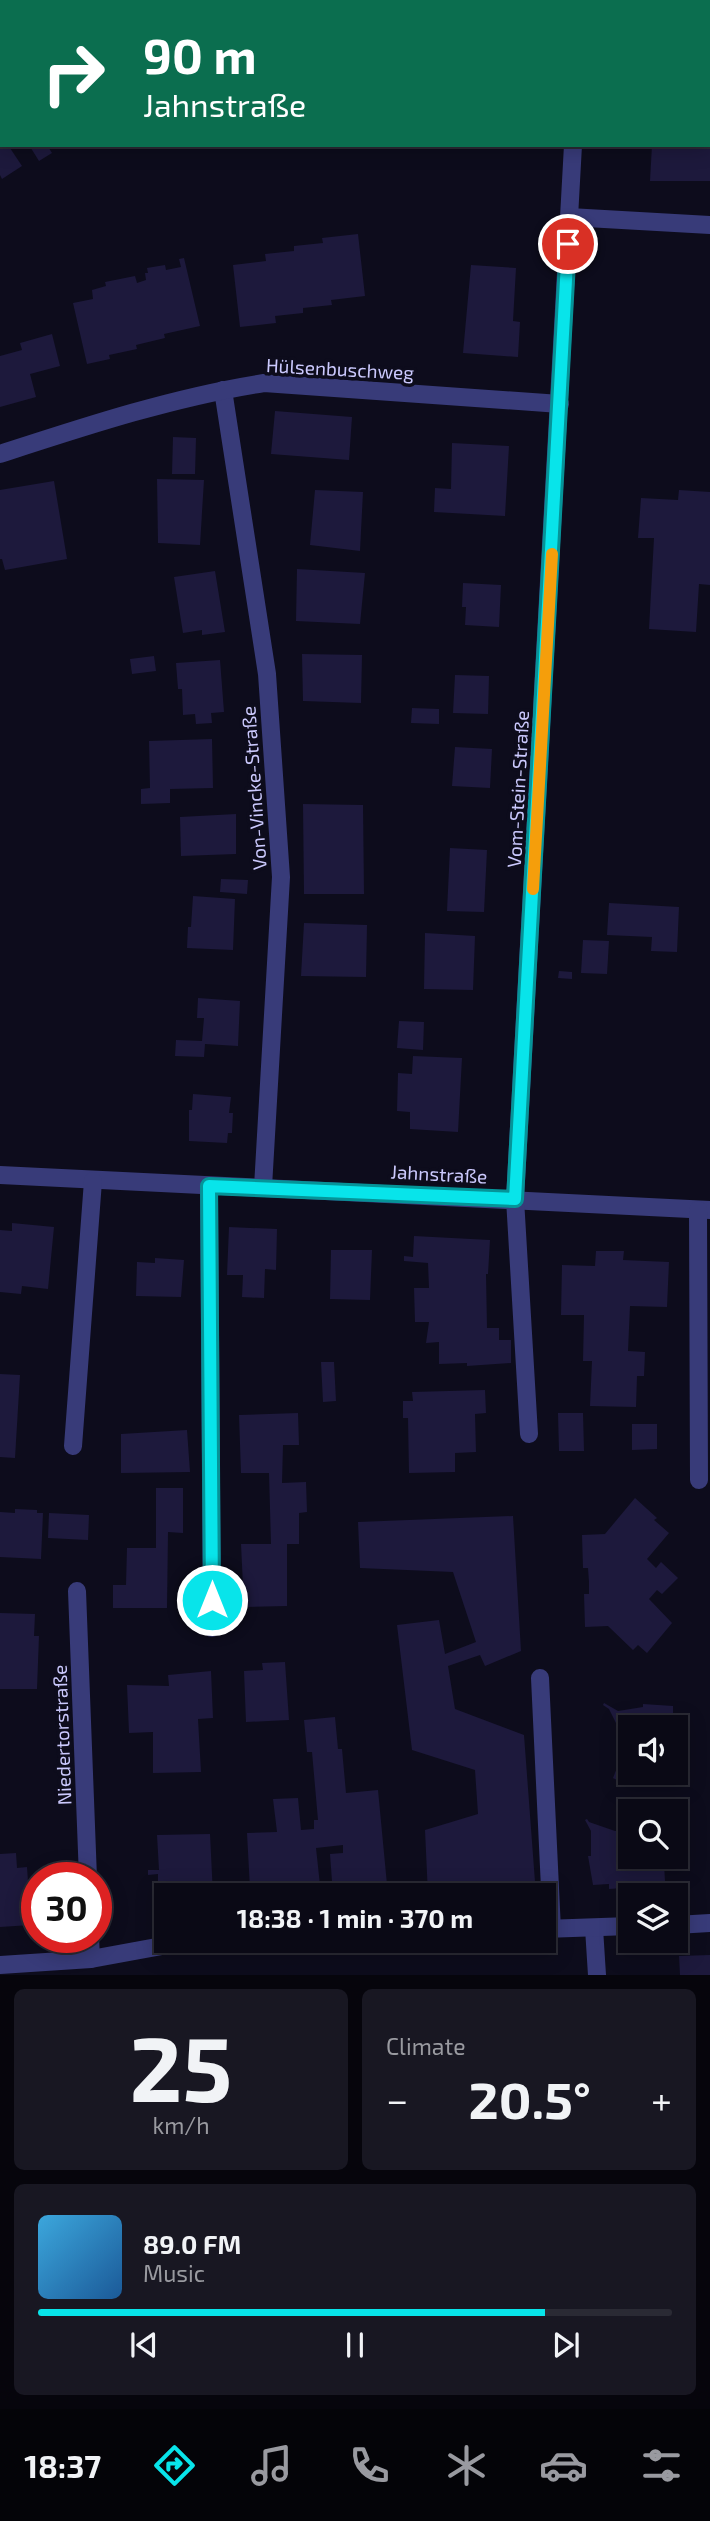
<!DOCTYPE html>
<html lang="en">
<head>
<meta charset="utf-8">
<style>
	:root { --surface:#0a0915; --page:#181722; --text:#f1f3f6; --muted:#999aa0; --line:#2a2a34; --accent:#08e4ea }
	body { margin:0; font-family:"Exo 2",sans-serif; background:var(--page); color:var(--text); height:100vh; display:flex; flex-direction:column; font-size:26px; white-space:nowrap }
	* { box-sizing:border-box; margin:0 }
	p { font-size:23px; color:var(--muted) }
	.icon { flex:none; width:38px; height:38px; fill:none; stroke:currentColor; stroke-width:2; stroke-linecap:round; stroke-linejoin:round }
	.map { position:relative; height:1975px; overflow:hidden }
	.side { display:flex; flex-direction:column; gap:14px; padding:14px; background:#06050c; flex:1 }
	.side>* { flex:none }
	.guide { position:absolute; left:0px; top:0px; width:710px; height:147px; box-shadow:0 4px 18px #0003,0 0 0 2px var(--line); background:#0b6e4f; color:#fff; overflow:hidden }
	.controls { position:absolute; left:618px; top:1715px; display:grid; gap:14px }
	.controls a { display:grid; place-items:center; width:70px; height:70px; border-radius:0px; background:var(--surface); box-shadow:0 4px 18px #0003,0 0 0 2px var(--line); font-size:35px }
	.speed { position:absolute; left:21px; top:1862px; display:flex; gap:14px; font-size:35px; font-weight:700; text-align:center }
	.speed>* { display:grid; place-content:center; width:91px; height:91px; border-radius:50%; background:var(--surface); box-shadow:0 4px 18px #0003,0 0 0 2px var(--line); line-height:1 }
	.speed .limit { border:10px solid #d22; background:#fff; color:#111 }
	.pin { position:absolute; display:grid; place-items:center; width:60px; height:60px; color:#fff; margin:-30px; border:4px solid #fff; border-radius:50%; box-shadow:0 2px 7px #0007 }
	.me { position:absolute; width:77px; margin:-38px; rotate:0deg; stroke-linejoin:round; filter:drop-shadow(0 0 5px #0008) }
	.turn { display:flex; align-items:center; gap:24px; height:147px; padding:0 28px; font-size:32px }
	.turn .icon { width:91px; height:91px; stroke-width:2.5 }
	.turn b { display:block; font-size:49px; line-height:60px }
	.big { font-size:52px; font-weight:700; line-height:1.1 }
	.side .card { flex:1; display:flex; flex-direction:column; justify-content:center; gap:10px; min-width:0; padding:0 24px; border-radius:10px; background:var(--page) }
	.side .dial { align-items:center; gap:0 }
	.dial b { font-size:91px; line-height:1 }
	.song { display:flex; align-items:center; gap:21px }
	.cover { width:84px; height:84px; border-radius:10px; background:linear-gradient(135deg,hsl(200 70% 55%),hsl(210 70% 35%)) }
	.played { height:7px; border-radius:4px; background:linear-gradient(90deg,var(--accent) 80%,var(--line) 80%) }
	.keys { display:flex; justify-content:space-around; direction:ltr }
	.heat { display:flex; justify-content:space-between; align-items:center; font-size:38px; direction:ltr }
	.side .tiles { flex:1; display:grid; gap:14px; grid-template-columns:1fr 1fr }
	.card:last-child { grid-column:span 2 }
	.trip { position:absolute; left:154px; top:1883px; width:402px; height:70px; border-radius:0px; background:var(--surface); box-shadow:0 4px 18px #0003,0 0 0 2px var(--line); font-weight:700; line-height:70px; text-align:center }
	.tabs { display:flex; height:112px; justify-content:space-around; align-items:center; background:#040408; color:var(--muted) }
	.tabs .icon { width:49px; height:49px }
	.tabs .active { color:var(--accent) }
	.tabs b { font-size:32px; color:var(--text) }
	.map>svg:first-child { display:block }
	.building { fill:#1d193c }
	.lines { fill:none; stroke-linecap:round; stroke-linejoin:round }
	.minor { stroke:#383b79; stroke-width:18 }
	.route-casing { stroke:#059498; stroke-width:18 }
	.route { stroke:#08e4ea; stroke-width:12 }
	.slow { stroke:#f59e0b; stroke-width:12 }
	.labels { text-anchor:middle; stroke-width:7; stroke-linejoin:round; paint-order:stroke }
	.street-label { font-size:19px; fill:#cbc9fd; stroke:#0d0c1c }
</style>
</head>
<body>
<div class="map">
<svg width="710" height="1975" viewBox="0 0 710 1975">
	<rect width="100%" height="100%" fill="#0d0c1c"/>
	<!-- building -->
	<g class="building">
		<polygon points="0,145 8,145 22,166 2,179 0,175"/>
		<polygon points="29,145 47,145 52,153 39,161"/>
		<polygon points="652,145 710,145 710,181 650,181"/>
		<polygon points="358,234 365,296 331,300 332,305 303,308 303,313 275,316 276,323 240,327 233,265 266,261 265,254 294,251 294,246 323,243 322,238"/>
		<polygon points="184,258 200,326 164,334 165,338 136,345 137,349 109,355 110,359 87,364 73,303 93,299 92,290 106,286 105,282 135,276 137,283 146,280 145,273 148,273 147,268 165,265 166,270 181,267 179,259"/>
		<polygon points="471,265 516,268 513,321 520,322 518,357 463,353"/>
		<polygon points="52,334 60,366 30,374 36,397 0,407 0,356 22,350 20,343"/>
		<polygon points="275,411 352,417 349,460 271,454"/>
		<polygon points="173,437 196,438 195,474 172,474"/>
		<polygon points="452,443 509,446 505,516 434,512 435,488 451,489"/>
		<polygon points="157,479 204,480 200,545 158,543"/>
		<polygon points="54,481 67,559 5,570 2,559 0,559 0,490"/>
		<polygon points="315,490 363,492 360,551 310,545"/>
		<polygon points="679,490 710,492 710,585 699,584 696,632 649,629 654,538 638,538 641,498 678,500"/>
		<polygon points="297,569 365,573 360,624 296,621"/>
		<polygon points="215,571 225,632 202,635 202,630 183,633 174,577"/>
		<polygon points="463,583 501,585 499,627 465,625 466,607 462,607"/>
		<polygon points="302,654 362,655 361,703 303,701"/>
		<polygon points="154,656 156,671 132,674 130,659"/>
		<polygon points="220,660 224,712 211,713 212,723 196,724 195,714 183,715 182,689 178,689 176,663"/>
		<polygon points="455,675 489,676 488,714 453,713"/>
		<polygon points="412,708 439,709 439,724 411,723"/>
		<polygon points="212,739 213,788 170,789 170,803 141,804 141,789 150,788 149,741"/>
		<polygon points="455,747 492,749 490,788 452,786"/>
		<polygon points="303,804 363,805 364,894 304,894"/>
		<polygon points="236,814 236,854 181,856 180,817"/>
		<polygon points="450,848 487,850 484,912 447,911"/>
		<polygon points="221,879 248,880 247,894 220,892"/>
		<polygon points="193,896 235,899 233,950 187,948 188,927 191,927"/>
		<polygon points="609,903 679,907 677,952 651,951 652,937 607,935"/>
		<polygon points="304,923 367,925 366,977 301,976"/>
		<polygon points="425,933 475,936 473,990 424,989"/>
		<polygon points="583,940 609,941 607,974 581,973"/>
		<polygon points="559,971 572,972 572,979 558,978"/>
		<polygon points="198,998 240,1001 238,1046 205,1044 204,1057 175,1056 176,1040 202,1041 204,1018 197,1018"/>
		<polygon points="399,1021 424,1022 423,1050 397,1048"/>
		<polygon points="413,1056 462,1058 458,1132 410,1129 410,1112 397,1111 398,1073 412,1074"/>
		<polygon points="193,1094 231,1097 229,1113 233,1113 232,1133 228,1133 227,1143 189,1141 189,1110 192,1110"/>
		<polygon points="12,1223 54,1227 48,1289 22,1286 21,1294 0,1292 0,1230 12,1231"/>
		<polygon points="229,1227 277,1229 276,1270 265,1269 264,1298 242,1297 243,1275 227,1275"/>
		<polygon points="414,1236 490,1240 488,1274 486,1274 487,1328 499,1328 499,1340 511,1340 511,1363 467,1366 467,1363 439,1364 439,1342 426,1343 429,1322 415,1322 414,1288 429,1288 428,1263 404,1261 404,1256 413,1257"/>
		<polygon points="331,1250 372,1250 370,1300 330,1299"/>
		<polygon points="596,1251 624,1251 623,1260 669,1262 667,1307 630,1306 628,1351 645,1352 644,1376 637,1376 636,1407 590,1406 592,1361 583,1361 584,1315 561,1315 562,1265 595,1266"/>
		<polygon points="155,1258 184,1260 181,1297 136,1296 137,1262 155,1263"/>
		<polygon points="321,1362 334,1362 336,1401 323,1402"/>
		<polygon points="0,1374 20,1375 15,1458 0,1457"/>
		<polygon points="485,1390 486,1413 475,1414 476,1452 455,1453 455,1472 409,1473 408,1418 403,1418 403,1401 413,1401 412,1392"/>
		<polygon points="298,1413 299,1445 283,1445 282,1483 306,1482 307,1512 299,1513 299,1544 287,1544 287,1606 244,1607 241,1544 271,1544 269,1473 241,1473 239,1415"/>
		<polygon points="558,1413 583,1413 584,1451 559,1451"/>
		<polygon points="632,1424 657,1424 657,1449 632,1450"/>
		<polygon points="187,1430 190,1472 121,1473 121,1434"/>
		<polygon points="156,1488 183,1488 183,1533 168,1532 167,1608 113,1608 113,1585 126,1585 127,1548 156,1548"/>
		<polygon points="635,1498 657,1518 654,1520 669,1533 647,1559 656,1568 661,1562 678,1578 662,1594 657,1590 649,1599 672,1623 647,1653 638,1645 633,1650 608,1626 585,1627 584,1594 589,1594 589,1582 588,1568 583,1568 582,1535 605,1534"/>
		<polygon points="15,1509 37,1510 37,1513 43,1513 41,1559 0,1557 0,1512 15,1513"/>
		<polygon points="49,1513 89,1515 88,1540 48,1538"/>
		<polygon points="513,1516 521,1651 485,1666 480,1655 448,1666 455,1709 524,1735 536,1895 428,1895 425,1830 478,1814 475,1770 412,1750 397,1625 439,1620 445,1654 476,1642 453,1572 360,1568 358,1522"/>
		<polygon points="0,1613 35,1614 34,1636 39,1636 37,1689 0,1689"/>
		<polygon points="285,1662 289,1720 246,1722 244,1671 263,1670 262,1663"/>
		<polygon points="211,1671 213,1718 198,1719 201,1772 153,1773 153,1732 129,1733 127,1685 169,1686 168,1675"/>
		<polygon points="604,1703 618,1711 643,1707 643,1704 673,1706 673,1722 678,1721 681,1761 676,1761 676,1727 630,1727 630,1773 677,1773 677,1777 659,1778 660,1781 648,1782 648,1779 625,1780 623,1783 613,1778 622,1755 621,1733 609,1709 603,1705"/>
		<polygon points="335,1717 338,1749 342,1749 346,1793 378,1790 388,1895 333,1895 330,1854 343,1853 343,1845 316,1848 320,1885 250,1889 247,1833 277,1832 273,1799 298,1798 301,1830 314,1829 314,1820 318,1820 312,1752 307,1752 304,1720"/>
		<polygon points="587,1819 589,1822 615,1831 630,1830 630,1857 666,1857 667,1863 664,1864 665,1881 648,1882 649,1886 609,1889 609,1884 593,1885 588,1856 591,1856 591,1831 585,1820"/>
		<polygon points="210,1834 213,1895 166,1895 166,1897 153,1898 152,1893 158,1893 158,1874 148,1875 148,1870 159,1870 157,1835"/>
		<polygon points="16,1853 17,1868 27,1867 31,1925 0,1927 0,1854"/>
		<polygon points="710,1955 710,1975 680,1975 679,1956"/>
	</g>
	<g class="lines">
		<!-- minor -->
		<g class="minor">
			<polyline points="46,2 48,0"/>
			<polyline points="579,2 579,0"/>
			<polyline points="0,32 2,31"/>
			<polyline points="569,217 710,225"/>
			<polyline points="223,390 267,674 281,877 263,1187"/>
			<path d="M 0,454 C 86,426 174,397 264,383 L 560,404"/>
			<polyline points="0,1175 710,1210"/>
			<polyline points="209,1186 212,1628"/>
			<polyline points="698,1210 699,1480"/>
			<polyline points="529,1434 515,1199 573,145"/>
			<polyline points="73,1446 93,1181"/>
			<polyline points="77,1591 88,1878"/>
			<polyline points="540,1678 552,1930"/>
			<polyline points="676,1925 710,1923"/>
			<polyline points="594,1928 597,1975"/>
			<polyline points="544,1929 630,1926"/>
			<polyline points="90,1937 91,1959"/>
			<polyline points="0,1965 91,1959 162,1946 257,1941"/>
		</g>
	</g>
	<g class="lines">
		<!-- route casing -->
		<g class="route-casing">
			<polyline id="route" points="212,1600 209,1186 515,1199 568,244"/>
		</g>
		<!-- route -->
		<use href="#route" class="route"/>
		<!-- slow -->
		<polyline class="slow" points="533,889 552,554"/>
	</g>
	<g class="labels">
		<!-- street labels -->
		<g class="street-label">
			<text transform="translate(340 369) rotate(3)" y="7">Hülsenbuschweg</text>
			<text transform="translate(254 788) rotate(-94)" y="7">Von-Vincke-Straße</text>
			<text transform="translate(518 789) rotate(-87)" y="7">Vom-Stein-Straße</text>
			<text transform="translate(439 1174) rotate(3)" y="7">Jahnstraße</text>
			<text transform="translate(62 1735) rotate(-92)" y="7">Niedertorstraße</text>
		</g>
	</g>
</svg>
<div class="controls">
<a><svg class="icon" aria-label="sound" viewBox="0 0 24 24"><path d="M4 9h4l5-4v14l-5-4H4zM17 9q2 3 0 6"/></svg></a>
<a><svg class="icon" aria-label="search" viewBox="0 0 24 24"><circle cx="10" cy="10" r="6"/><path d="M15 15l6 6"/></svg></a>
<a><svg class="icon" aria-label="layers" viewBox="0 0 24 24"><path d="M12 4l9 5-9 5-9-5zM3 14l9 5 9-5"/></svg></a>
</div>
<div class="speed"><div class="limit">30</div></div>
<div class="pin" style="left:568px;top:244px;background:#d93025"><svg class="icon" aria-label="arrive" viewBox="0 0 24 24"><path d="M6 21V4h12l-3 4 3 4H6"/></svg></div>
<svg class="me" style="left:212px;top:1600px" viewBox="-20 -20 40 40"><circle r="17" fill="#08e4ea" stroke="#fff" stroke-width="3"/><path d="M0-11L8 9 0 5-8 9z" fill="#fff"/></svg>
<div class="trip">18:38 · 1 min · 370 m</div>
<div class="guide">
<div class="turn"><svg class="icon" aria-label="right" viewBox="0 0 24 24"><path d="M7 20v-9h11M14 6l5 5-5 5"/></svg><div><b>90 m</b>Jahnstraße</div></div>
</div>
</div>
<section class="side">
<div class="tiles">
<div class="card dial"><b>25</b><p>km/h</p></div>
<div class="card"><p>Climate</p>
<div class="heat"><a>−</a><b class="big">20.5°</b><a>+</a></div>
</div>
<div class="card">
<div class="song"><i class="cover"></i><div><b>89.0 FM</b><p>Music</p></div></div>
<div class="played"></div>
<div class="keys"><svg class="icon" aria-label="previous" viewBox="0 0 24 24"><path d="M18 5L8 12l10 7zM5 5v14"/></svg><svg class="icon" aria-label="pause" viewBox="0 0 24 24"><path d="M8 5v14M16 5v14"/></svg><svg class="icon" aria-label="next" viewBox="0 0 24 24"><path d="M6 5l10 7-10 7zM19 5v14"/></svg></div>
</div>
</div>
</section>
<nav class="tabs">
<b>18:37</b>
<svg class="icon active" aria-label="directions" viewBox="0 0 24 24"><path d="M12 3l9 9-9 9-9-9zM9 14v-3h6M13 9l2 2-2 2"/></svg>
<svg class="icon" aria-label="music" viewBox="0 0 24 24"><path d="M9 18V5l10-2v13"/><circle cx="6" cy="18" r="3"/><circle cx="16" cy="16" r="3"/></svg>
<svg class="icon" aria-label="phone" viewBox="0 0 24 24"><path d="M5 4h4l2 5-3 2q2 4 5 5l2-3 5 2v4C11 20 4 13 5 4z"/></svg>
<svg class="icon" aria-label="climate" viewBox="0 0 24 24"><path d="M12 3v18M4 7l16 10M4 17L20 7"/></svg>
<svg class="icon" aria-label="car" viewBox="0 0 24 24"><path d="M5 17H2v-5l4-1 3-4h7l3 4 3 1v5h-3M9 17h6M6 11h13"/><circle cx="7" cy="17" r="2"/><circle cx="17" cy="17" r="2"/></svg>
<svg class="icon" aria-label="filters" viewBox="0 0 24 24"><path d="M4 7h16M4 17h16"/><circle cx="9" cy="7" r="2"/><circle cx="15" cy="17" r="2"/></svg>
</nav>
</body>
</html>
